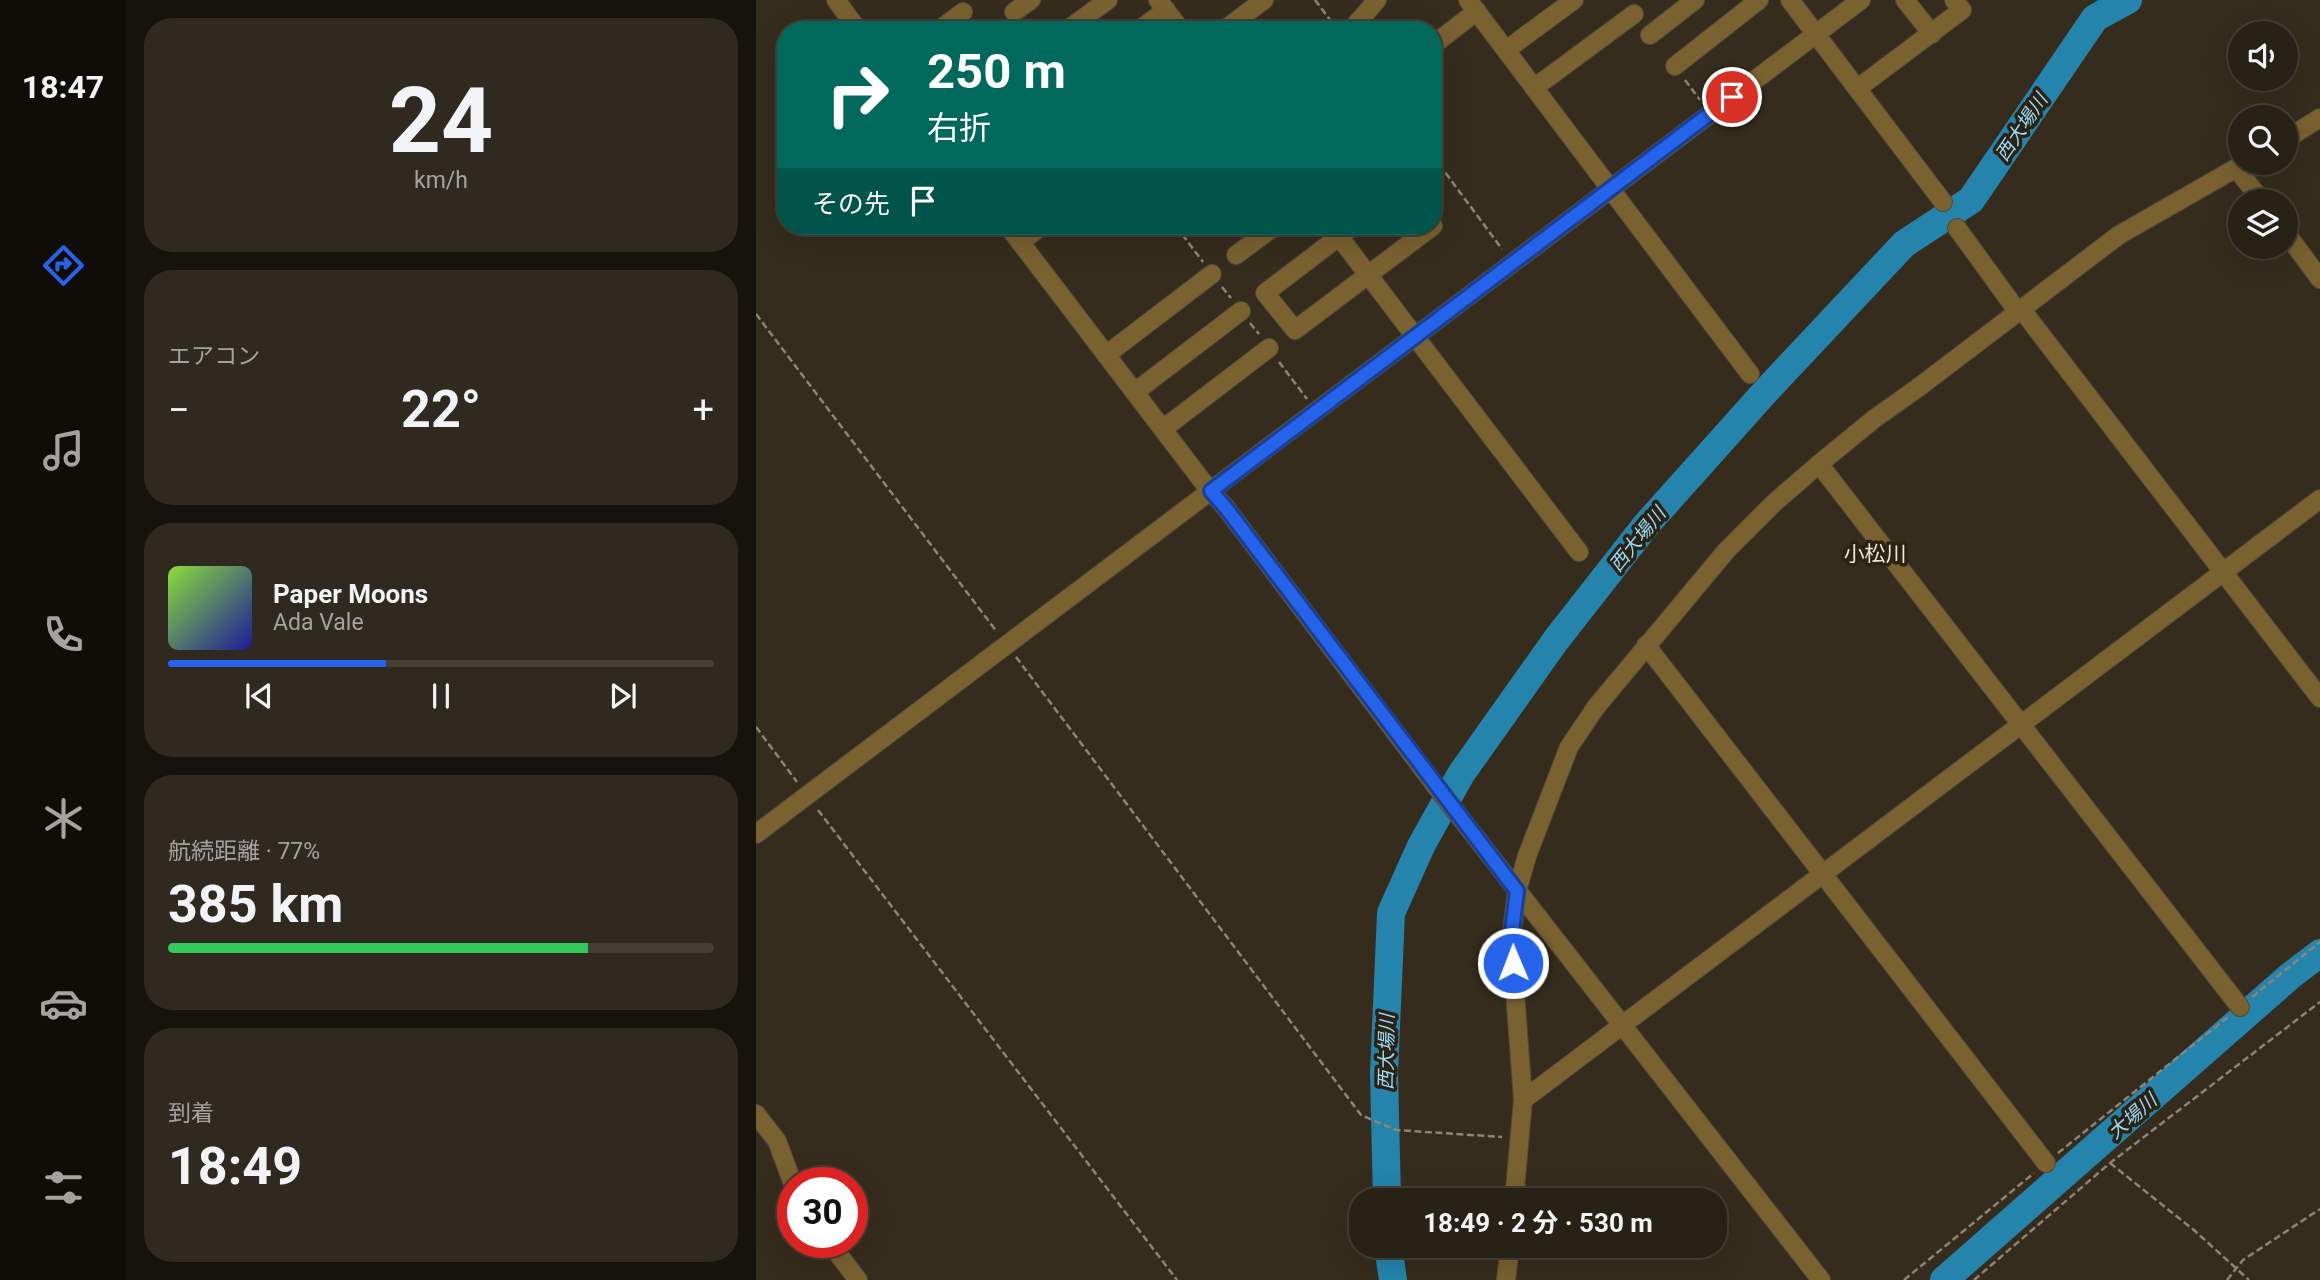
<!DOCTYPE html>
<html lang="ja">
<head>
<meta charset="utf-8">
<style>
	:root { --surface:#282116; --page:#30291f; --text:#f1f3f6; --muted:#a5a3a1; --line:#443e35; --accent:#2563eb }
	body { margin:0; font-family:Roboto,"Noto Sans JP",sans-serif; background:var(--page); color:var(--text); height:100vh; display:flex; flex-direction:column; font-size:26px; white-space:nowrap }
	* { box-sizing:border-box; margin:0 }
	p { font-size:23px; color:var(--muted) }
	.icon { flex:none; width:38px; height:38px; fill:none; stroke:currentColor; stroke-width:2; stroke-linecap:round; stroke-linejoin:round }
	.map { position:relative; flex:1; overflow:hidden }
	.details { display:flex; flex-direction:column; gap:18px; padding:18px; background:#16120c; width:630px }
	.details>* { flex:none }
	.banner { position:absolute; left:21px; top:21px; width:665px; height:214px; border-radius:28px; box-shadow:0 7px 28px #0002,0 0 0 2px var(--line); background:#00695c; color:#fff; overflow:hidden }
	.fabs { position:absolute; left:1472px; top:21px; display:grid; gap:14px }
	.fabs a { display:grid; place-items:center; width:70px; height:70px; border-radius:50%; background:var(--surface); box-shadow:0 7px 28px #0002,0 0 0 2px var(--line); font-size:35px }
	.speed { position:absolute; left:21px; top:1167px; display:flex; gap:14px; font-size:35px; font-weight:700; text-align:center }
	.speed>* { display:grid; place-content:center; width:91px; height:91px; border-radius:50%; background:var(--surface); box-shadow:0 7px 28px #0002,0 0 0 2px var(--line); line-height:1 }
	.speed .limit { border:10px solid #d22; background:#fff; color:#111 }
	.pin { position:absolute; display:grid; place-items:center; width:60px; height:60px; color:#fff; margin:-30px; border:4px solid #fff; border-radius:50%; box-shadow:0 2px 7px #0007 }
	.me { position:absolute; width:77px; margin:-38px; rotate:359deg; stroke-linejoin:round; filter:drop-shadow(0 0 5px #0008) }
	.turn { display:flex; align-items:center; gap:24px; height:147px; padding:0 35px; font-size:32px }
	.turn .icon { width:91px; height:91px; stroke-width:2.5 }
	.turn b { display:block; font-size:49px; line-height:60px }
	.then { display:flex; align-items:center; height:66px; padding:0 35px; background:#0003; gap:14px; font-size:26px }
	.big { font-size:52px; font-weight:700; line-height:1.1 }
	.details .card { flex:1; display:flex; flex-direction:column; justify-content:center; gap:10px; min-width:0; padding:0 24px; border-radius:28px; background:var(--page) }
	.details .dial { align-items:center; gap:0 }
	.dial b { font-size:91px; line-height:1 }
	.song { display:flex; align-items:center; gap:21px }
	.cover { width:84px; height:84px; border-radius:10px; background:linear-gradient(135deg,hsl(90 70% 55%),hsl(240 70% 35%)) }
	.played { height:7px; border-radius:4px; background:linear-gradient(90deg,var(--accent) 40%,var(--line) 40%) }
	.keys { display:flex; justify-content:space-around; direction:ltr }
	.heat { display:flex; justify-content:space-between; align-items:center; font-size:38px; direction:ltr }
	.charge { height:10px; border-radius:5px; background:linear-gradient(90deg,#34c759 77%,var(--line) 0) }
	.trip { position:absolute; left:593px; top:1188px; width:378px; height:70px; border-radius:28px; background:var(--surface); box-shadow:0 7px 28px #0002,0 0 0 2px var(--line); font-weight:700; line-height:70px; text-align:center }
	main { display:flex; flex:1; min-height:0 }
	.menu { display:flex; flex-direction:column; width:126px; justify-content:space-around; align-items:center; background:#100d09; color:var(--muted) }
	.menu .icon { width:49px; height:49px }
	.menu .current { color:var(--accent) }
	.menu b { font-size:32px; color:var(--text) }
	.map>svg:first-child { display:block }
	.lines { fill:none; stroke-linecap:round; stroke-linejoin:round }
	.river { stroke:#2584ab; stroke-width:28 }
	.minor-casing { stroke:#524a3b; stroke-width:20 }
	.path { stroke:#8c8478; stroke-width:2.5; stroke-dasharray:7 3.5; stroke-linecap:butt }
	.minor { stroke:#796130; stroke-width:18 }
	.route-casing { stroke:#184099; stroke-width:18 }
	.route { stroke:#2563eb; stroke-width:12 }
	.labels { text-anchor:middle; stroke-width:7; stroke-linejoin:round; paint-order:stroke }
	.water-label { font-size:19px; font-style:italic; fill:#99dafa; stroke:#2b2213 }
	.quarter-label { font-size:21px; fill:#ebe5db; stroke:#2b2213 }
</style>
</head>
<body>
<main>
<nav class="menu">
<b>18:47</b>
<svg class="icon current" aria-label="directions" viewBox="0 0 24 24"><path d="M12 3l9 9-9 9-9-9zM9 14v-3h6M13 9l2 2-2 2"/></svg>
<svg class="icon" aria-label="music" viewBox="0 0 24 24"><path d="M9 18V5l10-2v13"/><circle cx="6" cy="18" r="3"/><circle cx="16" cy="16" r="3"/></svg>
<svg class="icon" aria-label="phone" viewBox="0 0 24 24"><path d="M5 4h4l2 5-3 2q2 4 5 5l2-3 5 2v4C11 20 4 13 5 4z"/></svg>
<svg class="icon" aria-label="climate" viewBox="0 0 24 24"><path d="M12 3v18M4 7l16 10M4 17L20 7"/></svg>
<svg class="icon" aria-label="car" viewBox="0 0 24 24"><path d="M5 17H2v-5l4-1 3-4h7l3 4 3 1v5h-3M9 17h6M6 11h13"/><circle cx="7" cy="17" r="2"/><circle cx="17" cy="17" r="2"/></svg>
<svg class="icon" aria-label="filters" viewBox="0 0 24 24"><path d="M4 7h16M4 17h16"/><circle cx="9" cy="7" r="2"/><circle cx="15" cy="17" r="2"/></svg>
</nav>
<section class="details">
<div class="card dial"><b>24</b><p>km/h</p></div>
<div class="card"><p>エアコン</p>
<div class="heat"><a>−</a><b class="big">22°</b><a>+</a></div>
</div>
<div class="card">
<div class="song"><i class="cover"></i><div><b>Paper Moons</b><p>Ada Vale</p></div></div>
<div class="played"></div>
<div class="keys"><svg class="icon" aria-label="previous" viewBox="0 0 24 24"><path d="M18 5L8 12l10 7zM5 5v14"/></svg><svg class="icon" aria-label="pause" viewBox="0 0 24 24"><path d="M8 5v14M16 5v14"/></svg><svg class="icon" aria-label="next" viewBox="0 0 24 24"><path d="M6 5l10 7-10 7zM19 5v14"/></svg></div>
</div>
<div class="card"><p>航続距離 · 77%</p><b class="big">385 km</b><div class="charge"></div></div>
<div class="card"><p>到着</p><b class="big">18:49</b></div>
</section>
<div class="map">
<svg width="1564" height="1280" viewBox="0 0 1564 1280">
	<rect width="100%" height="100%" fill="#352c1d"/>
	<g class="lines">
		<!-- river -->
		<g class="river">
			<polyline points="631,1200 628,1073 635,913 665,846 705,774 800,640 890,525 1009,392 1148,244 1215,200 1339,18 1372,0"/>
			<polyline points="632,1246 637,1280"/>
			<polyline points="1188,1280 1534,976 1564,953"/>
		</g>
		<!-- minor casing -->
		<g class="minor-casing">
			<g id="minor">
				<polyline points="80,0 102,30"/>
				<polyline points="402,0 425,30"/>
				<polyline points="712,0 994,374"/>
				<polyline points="1034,0 1187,202"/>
				<polyline points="1149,0 1176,34"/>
				<polyline points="258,12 275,0"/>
				<polyline points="183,30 207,12"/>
				<polyline points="311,30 352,0"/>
				<polyline points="383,30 410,10"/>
				<polyline points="468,30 508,0"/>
				<polyline points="595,30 621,0"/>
				<polyline points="894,35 939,0"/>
				<polyline points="677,45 721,11"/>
				<polyline points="750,50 818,0"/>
				<polyline points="919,66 1003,0"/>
				<polyline points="778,88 878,14"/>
				<polyline points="1102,88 1206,10 1198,0"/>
				<polyline points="1530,139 1564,118"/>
				<polyline points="1480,168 1506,201"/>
				<polyline points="252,226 447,482 470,508 679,785 1065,1280"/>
				<polyline points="575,226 823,552"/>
				<polyline points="597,226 509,293 539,330 677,226"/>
				<polyline points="1201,228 1262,312"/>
				<polyline points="1530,233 1564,279"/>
				<polyline points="264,242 286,226"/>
				<polyline points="480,255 519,226"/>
				<polyline points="1266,310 1564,698"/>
				<polyline points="350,355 456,274"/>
				<polyline points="379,392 485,311"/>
				<polyline points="407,429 513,348"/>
				<polyline points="1063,464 1484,1007"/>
				<polyline points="890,645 1290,1163"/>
				<polyline points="0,834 1105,0"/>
				<polyline points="767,1100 1564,499"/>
				<polyline points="0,1114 21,1141 37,1184"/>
				<polyline points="758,1200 767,1100 755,939 761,891 771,856 813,747 840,707 970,551 1018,503 1063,464 1118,419 1163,387 1363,235 1489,163"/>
				<polyline points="73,1242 102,1280"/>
				<polyline points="750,1280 754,1246"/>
			</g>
		</g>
		<!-- path -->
		<g class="path">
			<polyline points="559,0 578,25"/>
			<polyline points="929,80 944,100"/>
			<polyline points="677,156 746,249"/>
			<polyline points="420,226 447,262"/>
			<polyline points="466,287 475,298"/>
			<polyline points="0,314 241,632"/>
			<polyline points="494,323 503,334"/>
			<polyline points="523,362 551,399"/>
			<polyline points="260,657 605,1115 640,1130 746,1137"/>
			<polyline points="0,727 41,782"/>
			<polyline points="62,810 421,1280"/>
			<polyline points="1496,997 1564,942"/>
			<polyline points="1302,1153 1472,1017"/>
			<polyline points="1354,1163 1439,1231 1493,1280"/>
			<polyline points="1148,1280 1278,1173"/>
			<polyline points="1218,1280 1354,1163 1564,1002"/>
			<polyline points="1471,1280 1487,1260 1564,1209"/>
		</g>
		<!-- minor -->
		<use href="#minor" class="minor"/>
	</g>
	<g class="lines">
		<!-- route casing -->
		<g class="route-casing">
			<polyline id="route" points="757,963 755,939 761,891 470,508 455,491 976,97"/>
		</g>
		<!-- route -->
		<use href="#route" class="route"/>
	</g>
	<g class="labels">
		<!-- water labels -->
		<g class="water-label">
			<text transform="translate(1265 127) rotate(-56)" y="7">西大場川</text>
			<text transform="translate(881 539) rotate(-51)" y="7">西大場川</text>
			<text transform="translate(630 1052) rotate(-89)" y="7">西大場川</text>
			<text transform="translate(1376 1116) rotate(-41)" y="7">大場川</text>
		</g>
		<!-- quarter labels -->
		<g class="quarter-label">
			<text x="1119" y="561">小松川</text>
		</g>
	</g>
</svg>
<div class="fabs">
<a><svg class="icon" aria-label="sound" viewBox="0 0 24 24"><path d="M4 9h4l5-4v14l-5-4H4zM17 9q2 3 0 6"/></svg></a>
<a><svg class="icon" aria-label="search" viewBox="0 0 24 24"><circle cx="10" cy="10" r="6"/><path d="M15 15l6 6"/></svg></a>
<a><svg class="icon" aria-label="layers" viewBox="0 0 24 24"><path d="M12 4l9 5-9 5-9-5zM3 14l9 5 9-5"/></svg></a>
</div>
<div class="speed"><div class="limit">30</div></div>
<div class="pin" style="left:976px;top:97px;background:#d93025"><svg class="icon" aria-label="arrive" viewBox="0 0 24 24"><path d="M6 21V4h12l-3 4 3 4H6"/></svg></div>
<svg class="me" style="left:757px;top:963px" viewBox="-20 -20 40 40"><circle r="17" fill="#2563eb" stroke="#fff" stroke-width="3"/><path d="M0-11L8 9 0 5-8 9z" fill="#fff"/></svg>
<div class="trip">18:49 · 2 分 · 530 m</div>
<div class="banner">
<div class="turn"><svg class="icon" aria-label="right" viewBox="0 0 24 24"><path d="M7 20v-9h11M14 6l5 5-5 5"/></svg><div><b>250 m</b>右折</div></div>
<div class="then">その先<svg class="icon" aria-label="arrive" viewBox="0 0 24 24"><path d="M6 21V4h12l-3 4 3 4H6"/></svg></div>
</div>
</div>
</main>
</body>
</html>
